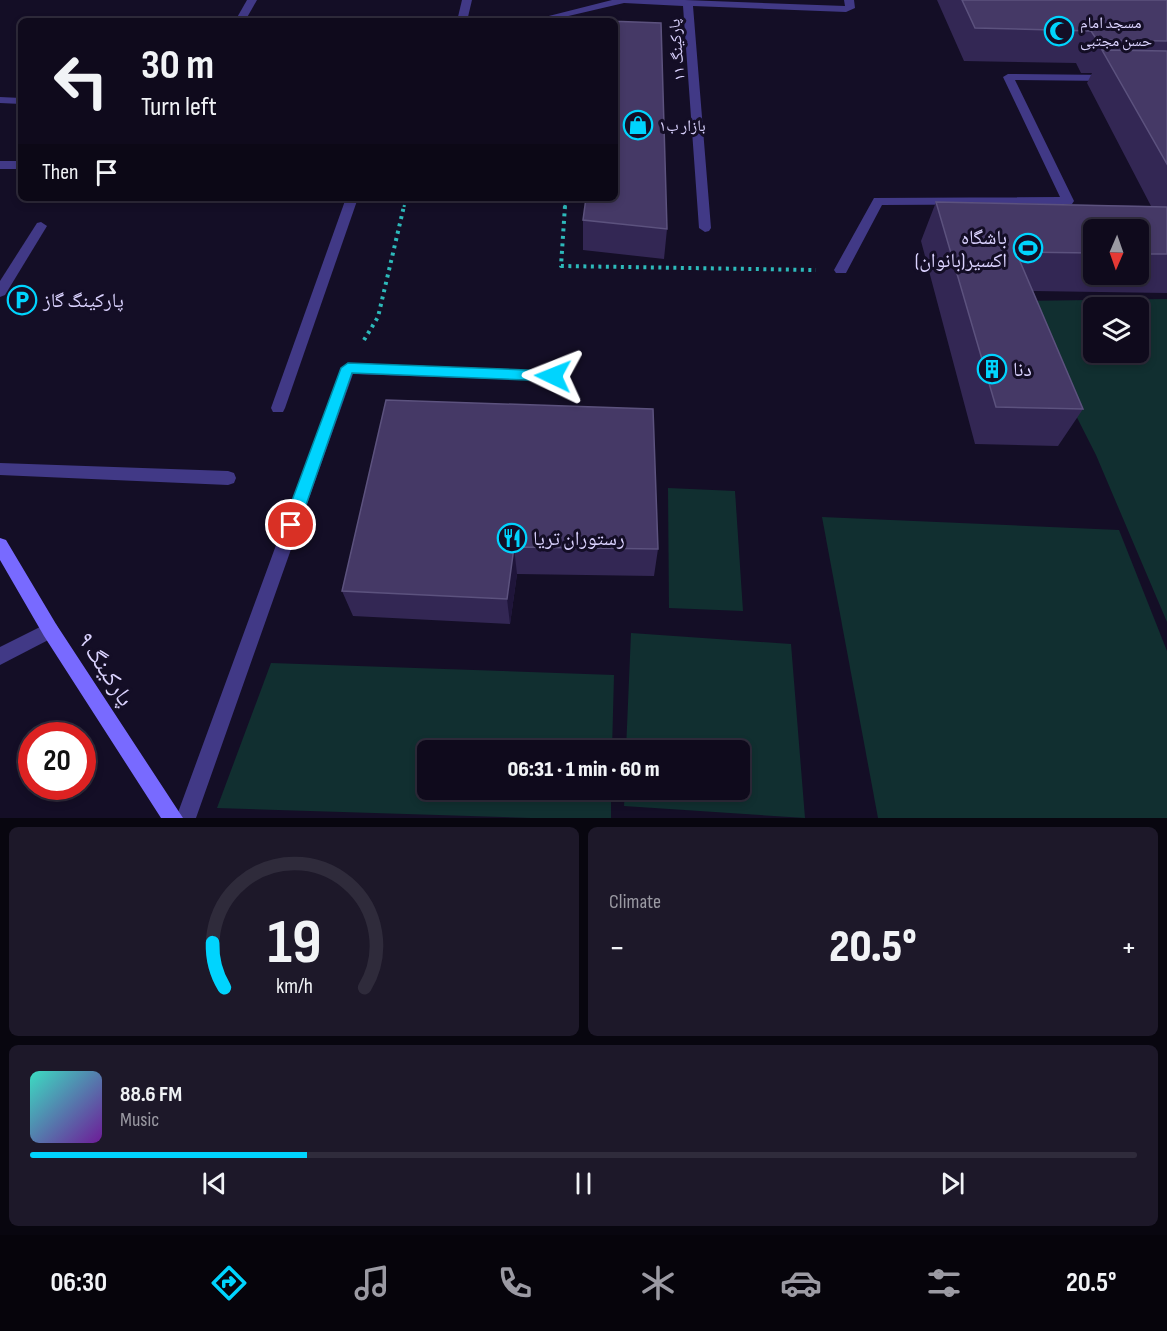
<!DOCTYPE html>
<html lang="en">
<head>
<meta charset="utf-8">
<style>
	:root { --surface:#0f0a1c; --page:#1d1829; --text:#f1f3f6; --muted:#9b9aa3; --line:#2f2b3b; --accent:#00d4fe }
	body { margin:0; font-family:"Sofia Sans Condensed","Noto Naskh Arabic",sans-serif; background:var(--page); color:var(--text); height:100vh; display:flex; flex-direction:column; font-size:22px; white-space:nowrap }
	* { box-sizing:border-box; margin:0 }
	p { font-size:20px; color:var(--muted) }
	.icon { flex:none; width:33px; height:33px; fill:none; stroke:currentColor; stroke-width:2; stroke-linecap:round; stroke-linejoin:round }
	.map { position:relative; height:818px; overflow:hidden }
	.side { display:flex; flex-direction:column; gap:9px; padding:9px; background:#08060f; flex:1 }
	.side>* { flex:none }
	.hud { position:absolute; left:18px; top:18px; width:600px; height:183px; border-radius:9px; box-shadow:0 3px 9px #0003,0 0 0 2px var(--line); background:#0f0a1c; color:var(--text); overflow:hidden }
	.needle { width:39px; rotate:182deg }
	.controls { position:absolute; left:1083px; top:219px; display:grid; gap:12px }
	.controls a { display:grid; place-items:center; width:66px; height:66px; border-radius:9px; background:var(--surface); box-shadow:0 3px 9px #0003,0 0 0 2px var(--line); font-size:30px }
	.speed { position:absolute; left:18px; top:722px; display:flex; gap:12px; font-size:30px; font-weight:700; text-align:center }
	.speed>* { display:grid; place-content:center; width:78px; height:78px; border-radius:50%; background:var(--surface); box-shadow:0 3px 9px #0003,0 0 0 2px var(--line); line-height:1 }
	.speed .limit { border:9px solid #d22; background:#fff; color:#111 }
	.pin { position:absolute; display:grid; place-items:center; width:51px; height:51px; color:#fff; margin:-26px; border:3px solid #fff; border-radius:50%; box-shadow:0 2px 6px #0007 }
	.me { position:absolute; width:66px; margin:-33px; rotate:272deg; stroke-linejoin:round; filter:drop-shadow(0 0 4px #0008) }
	.turn { display:flex; align-items:center; gap:21px; height:126px; padding:0 24px; font-size:27px }
	.turn .icon { width:78px; height:78px; stroke-width:2.5 }
	.turn b { display:block; font-size:42px; line-height:51px }
	.then { display:flex; align-items:center; height:57px; padding:0 24px; background:#0003; gap:12px; font-size:22px }
	.big { font-size:45px; font-weight:800; line-height:1.1 }
	.side .tile { flex:1; display:flex; flex-direction:column; justify-content:center; gap:9px; min-width:0; padding:0 21px; border-radius:9px; background:var(--page) }
	.side .dial { align-items:center; gap:0 }
	.dial svg { height:156px; overflow:visible; fill:none; stroke:var(--line); stroke-width:7; stroke-linecap:round; text-anchor:middle }
	.dial text { fill:var(--text); stroke:none }
	.song { display:flex; align-items:center; gap:18px }
	.cover { width:72px; height:72px; border-radius:9px; background:linear-gradient(135deg,hsl(170 70% 55%),hsl(280 70% 35%)) }
	.played { height:6px; border-radius:3px; background:linear-gradient(90deg,var(--accent) 25%,var(--line) 25%) }
	.keys { display:flex; justify-content:space-around; direction:ltr }
	.heat { display:flex; justify-content:space-between; align-items:center; font-size:33px; direction:ltr }
	.side .tiles { flex:1; display:grid; gap:9px; grid-template-columns:1fr 1fr }
	.tile:last-child { grid-column:span 2 }
	.trip { position:absolute; left:417px; top:740px; width:333px; height:60px; border-radius:9px; background:var(--surface); box-shadow:0 3px 9px #0003,0 0 0 2px var(--line); font-weight:800; line-height:60px; text-align:center }
	.tab-bar { display:flex; height:96px; justify-content:space-around; align-items:center; background:#06040b; color:var(--muted) }
	.tab-bar .icon { width:42px; height:42px }
	.tab-bar .selected { color:var(--accent) }
	.tab-bar b { font-size:27px; color:var(--text) }
	.map>svg:first-child { display:block }
	.green { fill:#112f30; fill-rule:evenodd }
	.lines { fill:none; stroke-linecap:round; stroke-linejoin:round }
	.path-far1 { stroke:#2db9ba; stroke-width:3; stroke-dasharray:2 3; stroke-linecap:butt }
	.path { stroke:#2db9ba; stroke-width:4; stroke-dasharray:3 4.5; stroke-linecap:butt }
	.lane { fill:#413986; fill-rule:evenodd }
	.secondary { fill:#786aff; fill-rule:evenodd }
	.wall { fill:#332754; fill-rule:evenodd }
	.shaded-wall { fill:#1f153a }
	.building { fill:#453966; stroke:#5c527e; stroke-width:1.5 }
	.route { fill:#00d4fe; stroke:#008aa5; stroke-width:1.5 }
	.labels { text-anchor:middle; stroke-width:6; stroke-linejoin:round; paint-order:stroke }
	.far-poi-label { font-size:16px; fill:#dbd3ff; stroke:#140e26; text-anchor:start }
	.far-street-label { font-size:16px; fill:#dbd3ff; stroke:#140e26 }
	.poi-label { font-size:20px; fill:#dbd3ff; stroke:#140e26; text-anchor:start }
	.near-street-label { font-size:24px; fill:#dbd3ff; stroke:#140e26 }
</style>
</head>
<body>
<div class="map">
<svg width="1167" height="818" viewBox="0 0 1167 818">
	<rect width="100%" height="100%" fill="#140e26"/>
	<!-- green -->
	<g class="green">
		<path d="M 1167,299 L 1167,622 L 1096,455 L 1018,301 ZM 1094,308 L 1138,308 L 1138,352 L 1094,352 Z"/>
		<polygon points="668,488 735,491 743,611 669,608"/>
		<polygon points="822,517 1119,530 1167,651 1167,818 878,818"/>
		<polygon points="631,633 791,644 805,818 624,806 625,789 740,789 740,750 626,750"/>
		<polygon points="271,663 614,675 612,750 428,750 428,789 611,789 611,818 531,818 217,808"/>
	</g>
	<g class="lines">
		<!-- path-far1 -->
		<g class="path-far1">
			<polyline points="404,207 406,198"/>
			<polyline points="565,207 566,198"/>
		</g>
		<!-- path -->
		<g class="path">
			<polyline points="565,206 561,266 816,270"/>
			<polyline points="364,340 378,317 404,206"/>
		</g>
		<!-- lane -->
		<g class="lane">
			<polygon points="247,0 257,0 245,21 235,21"/>
			<polygon points="462,0 472,0 467,21 457,21"/>
			<polygon points="612,0 685,0 845,6 844,0 854,0 855,8 846,12 693,6 711,228 709,231 705,232 699,228 683,6 624,3 547,21 529,21"/>
			<polygon points="1008,74 1110,75 1115,78 1110,81 1015,80 1074,201 1072,204 882,205 846,273 836,273 834,270 874,198 1060,197 1003,77"/>
			<polygon points="0,97 21,98 21,104 0,103"/>
			<rect x="0" y="161" width="21" height="8"/>
			<polygon points="346,198 358,198 285,408 283,412 273,412 271,408"/>
			<polygon points="41,222 47,226 5,295 0,297 0,281 37,223"/>
			<polygon points="348,363 553,371 558,372 560,376 558,380 553,381 353,374 196,818 176,818 341,368"/>
			<polygon points="0,463 228,471 234,473 236,478 234,483 228,485 0,475"/>
			<polygon points="50,622 56,624 59,630 56,636 0,665 0,647"/>
		</g>
		<!-- secondary -->
		<polygon class="secondary" points="0,538 6,540 56,624 183,818 161,818 44,636 0,560"/>
	</g>
	<!-- wall -->
	<g class="wall">
		<path d="M 937,0 L 1167,0 L 1167,293 L 1033,291 L 1083,409 L 1058,446 L 975,444 L 921,241 L 936,202 L 1151,206 L 1087,83 L 1092,73 L 1081,73 L 1076,63 L 964,61 ZM 1094,230 L 1138,230 L 1138,274 L 1094,274 Z"/>
		<polygon points="661,23 667,229 664,259 583,250 583,220"/>
		<polygon points="386,400 658,549 654,576 517,574 510,624 353,616 342,591"/>
	</g>
	<!-- shaded-wall -->
	<polygon class="shaded-wall" points="514,547 517,574 510,624 507,599"/>
	<!-- building -->
	<g class="building">
		<polygon points="962,0 1167,0 1167,41 1097,40 1091,31 975,28"/>
		<polygon points="501,17 661,23 667,229 583,220 586,198 615,198 615,21 501,21"/>
		<polygon points="1102,50 1167,51 1167,164"/>
		<polygon points="936,202 1167,207 1167,254 1138,254 1138,230 1094,230 1094,253 1016,252 1083,409 996,407"/>
		<polygon points="386,400 653,409 658,549 514,547 507,599 342,591"/>
	</g>
	<!-- route -->
	<polygon class="route" points="348,363 553,371 560,376 553,381 352,373 299,525 296,530 291,532 286,530 283,525 341,368"/>
	<!-- icons -->
	<defs>
		<g id="mosque-ring" transform="scale(1.5)"><circle r="9.5" fill="#140e26" stroke="#00d4fe" stroke-width="1.5"/><path d="M3.5-4.9A6 6 0 1 0 3.5 4.9A5 5 0 1 1 3.5-4.9Z" fill="#00d4fe"/></g>
		<g id="shop-ring" transform="scale(1.5)"><circle r="9.5" fill="#140e26" stroke="#00d4fe" stroke-width="1.5"/><path d="M-5-2.5h2.3a2.7 3.5 0 0 1 5.4 0H5L5.5 6h-11ZM-1.5-2.5h3a1.5 2.3 0 0 0-3 0Z" fill="#00d4fe"/></g>
		<g id="stadium-ring" transform="scale(1.5)"><circle r="9.5" fill="#140e26" stroke="#00d4fe" stroke-width="1.5"/><path d="M0-5a6.5 5 0 1 0 0 10a6.5 5 0 1 0 0-10ZM-3.5-1.8h7v3.6h-7Z" fill="#00d4fe"/></g>
		<g id="parking-ring" transform="scale(1.5)"><circle r="9.5" fill="#140e26" stroke="#00d4fe" stroke-width="1.5"/><path d="M-3.5-5.5H1a3.5 3.5 0 0 1 0 7H-1V5.5H-3.5ZM-1-3.4V-.6H.8a1.4 1.4 0 0 0 0-2.8Z" fill="#00d4fe"/></g>
		<g id="building-ring" transform="scale(1.5)"><circle r="9.5" fill="#140e26" stroke="#00d4fe" stroke-width="1.5"/><path d="M-4-6H4V6H1V3H-1V6H-4ZM-2.5-4.3h1.7v1.8h-1.7ZM.8-4.3h1.7v1.8H.8ZM-2.5-1h1.7V.8h-1.7ZM.8-1h1.7V.8H.8Z" fill="#00d4fe"/></g>
		<g id="restaurant-ring" transform="scale(1.5)"><circle r="9.5" fill="#140e26" stroke="#00d4fe" stroke-width="1.5"/><path d="M-5-6h1v4h1v-4h1v4h1v-4h1v5L-1.5 .5V6h-2V.5L-5-1ZM5-6V6H3V1.5H1.5Q1.5-4 5-6Z" fill="#00d4fe"/></g>
	</defs>
	<g fill-rule="evenodd">
		<use href="#mosque-ring" x="1059" y="31"/>
		<use href="#shop-ring" x="638" y="125"/>
		<use href="#stadium-ring" x="1028" y="248"/>
		<use href="#parking-ring" x="22" y="300"/>
		<use href="#building-ring" x="992" y="369"/>
		<use href="#restaurant-ring" x="512" y="538"/>
	</g>
	<g class="labels">
		<!-- far-poi labels -->
		<g class="far-poi-label">
			<text x="1080" y="28">مسجد امام<tspan x="1080" dy="18">حسن مجتبی</tspan></text>
			<text x="659" y="131">بازار ب۱</text>
		</g>
		<!-- far-street labels -->
		<g class="far-street-label">
			<text transform="translate(676 50) rotate(-95)" y="6">پارکینگ ۱۱</text>
		</g>
		<!-- poi labels -->
		<g class="poi-label">
			<text x="1007" y="244" text-anchor="end">باشگاه<tspan x="1007" dy="23">اکسیر(بانوان)</tspan></text>
			<text x="43" y="307">پارکینگ گاز</text>
			<text x="1013" y="376">دنا</text>
			<text x="533" y="545">رستوران تریا</text>
		</g>
		<!-- near-street labels -->
		<g class="near-street-label">
			<text transform="translate(106 669) rotate(57)" y="8">پارکینگ ۹</text>
		</g>
	</g>
</svg>
<div class="controls">
<a><svg class="needle" viewBox="-14 -14 28 28"><path d="M0-13l5 13h-10z" fill="#e53935"/><path d="M0 13l5-13h-10z" fill="#9b9aa3"/></svg></a>
<a><svg class="icon" aria-label="layers" viewBox="0 0 24 24"><path d="M12 4l9 5-9 5-9-5zM3 14l9 5 9-5"/></svg></a>
</div>
<div class="speed"><div class="limit">20</div></div>
<div class="pin" style="left:291px;top:525px;background:#d93025"><svg class="icon" aria-label="arrive" viewBox="0 0 24 24"><path d="M6 21V4h12l-3 4 3 4H6"/></svg></div>
<svg class="me" style="left:553px;top:376px" viewBox="-20 -20 40 40"><path d="M0-17L14 15 0 8-14 15z" fill="#00d4fe" stroke="#fff" stroke-width="4"/></svg>
<div class="trip">06:31 · 1 min · 60 m</div>
<div class="hud">
<div class="turn"><svg class="icon" aria-label="left" viewBox="0 0 24 24"><path d="M17 20v-9H6M10 6l-5 5 5 5"/></svg><div><b>30 m</b>Turn left</div></div>
<div class="then">Then<svg class="icon" aria-label="arrive" viewBox="0 0 24 24"><path d="M6 21V4h12l-3 4 3 4H6"/></svg></div>
</div>
</div>
<section class="side">
<div class="tiles">
<div class="tile dial"><svg viewBox="0 0 100 80">
<path d="M14 69A42 42 0 1 1 86 69"/>
<path d="M14 69A42 42 0 0 1 8 46" stroke="#00d4fe"/>
<text x="50" y="56" font-size="32" font-weight="700">19</text>
<text x="50" y="72" font-size="11">km/h</text>
</svg></div>
<div class="tile"><p>Climate</p>
<div class="heat"><a>−</a><b class="big">20.5°</b><a>+</a></div>
</div>
<div class="tile">
<div class="song"><i class="cover"></i><div><b>88.6 FM</b><p>Music</p></div></div>
<div class="played"></div>
<div class="keys"><svg class="icon" aria-label="previous" viewBox="0 0 24 24"><path d="M18 5L8 12l10 7zM5 5v14"/></svg><svg class="icon" aria-label="pause" viewBox="0 0 24 24"><path d="M8 5v14M16 5v14"/></svg><svg class="icon" aria-label="next" viewBox="0 0 24 24"><path d="M6 5l10 7-10 7zM19 5v14"/></svg></div>
</div>
</div>
</section>
<nav class="tab-bar">
<b>06:30</b>
<svg class="icon selected" aria-label="directions" viewBox="0 0 24 24"><path d="M12 3l9 9-9 9-9-9zM9 14v-3h6M13 9l2 2-2 2"/></svg>
<svg class="icon" aria-label="music" viewBox="0 0 24 24"><path d="M9 18V5l10-2v13"/><circle cx="6" cy="18" r="3"/><circle cx="16" cy="16" r="3"/></svg>
<svg class="icon" aria-label="phone" viewBox="0 0 24 24"><path d="M5 4h4l2 5-3 2q2 4 5 5l2-3 5 2v4C11 20 4 13 5 4z"/></svg>
<svg class="icon" aria-label="climate" viewBox="0 0 24 24"><path d="M12 3v18M4 7l16 10M4 17L20 7"/></svg>
<svg class="icon" aria-label="car" viewBox="0 0 24 24"><path d="M5 17H2v-5l4-1 3-4h7l3 4 3 1v5h-3M9 17h6M6 11h13"/><circle cx="7" cy="17" r="2"/><circle cx="17" cy="17" r="2"/></svg>
<svg class="icon" aria-label="filters" viewBox="0 0 24 24"><path d="M4 7h16M4 17h16"/><circle cx="9" cy="7" r="2"/><circle cx="15" cy="17" r="2"/></svg>
<b>20.5°</b>
</nav>
</body>
</html>
